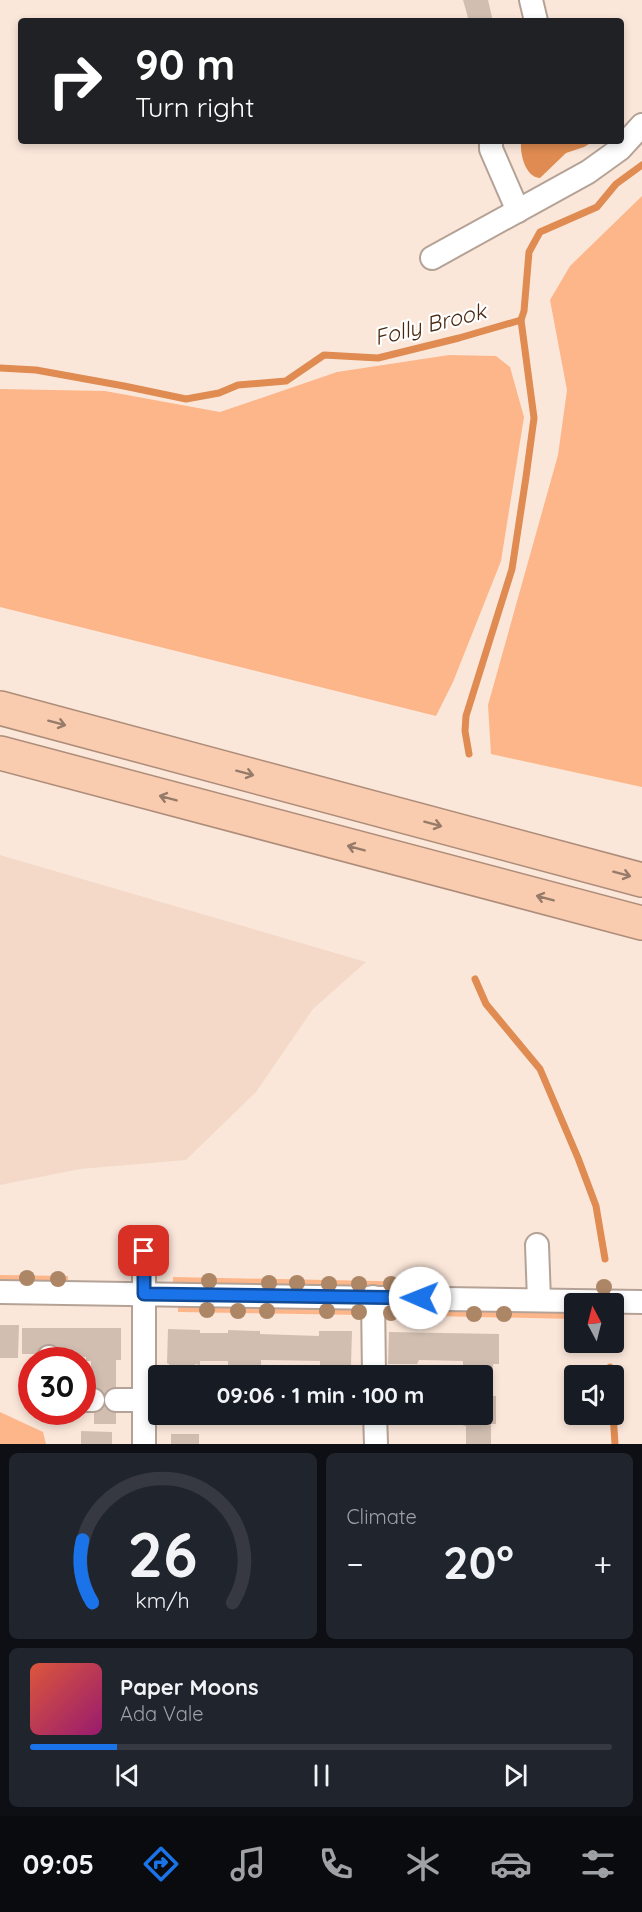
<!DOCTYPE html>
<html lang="en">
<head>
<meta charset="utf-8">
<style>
	:root { --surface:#171b24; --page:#20242c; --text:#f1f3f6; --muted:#9ea1a6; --line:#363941; --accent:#1a73e8 }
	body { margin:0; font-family:Quicksand,sans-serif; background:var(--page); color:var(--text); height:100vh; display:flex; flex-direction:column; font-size:22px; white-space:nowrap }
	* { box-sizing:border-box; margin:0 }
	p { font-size:20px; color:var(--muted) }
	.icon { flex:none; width:33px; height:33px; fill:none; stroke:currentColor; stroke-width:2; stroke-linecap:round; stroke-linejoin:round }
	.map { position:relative; height:1444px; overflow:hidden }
	.details { display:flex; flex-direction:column; gap:9px; padding:9px; background:#0d0f14; flex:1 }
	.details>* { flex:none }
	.guide { position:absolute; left:18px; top:18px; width:606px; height:126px; border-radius:6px; box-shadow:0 3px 9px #0003; background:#202124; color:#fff; overflow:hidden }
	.needle { width:39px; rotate:353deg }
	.tools { position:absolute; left:564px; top:1293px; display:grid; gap:12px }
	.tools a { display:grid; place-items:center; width:60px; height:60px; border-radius:6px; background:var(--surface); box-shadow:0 3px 9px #0003; font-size:30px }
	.speed { position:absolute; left:18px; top:1347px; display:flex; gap:12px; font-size:30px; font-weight:700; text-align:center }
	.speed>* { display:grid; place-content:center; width:78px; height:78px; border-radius:50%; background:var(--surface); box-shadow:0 3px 9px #0003; line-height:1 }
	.speed .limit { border:9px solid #d22; background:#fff; color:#111 }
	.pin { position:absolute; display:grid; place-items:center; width:51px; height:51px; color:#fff; margin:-26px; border-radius:12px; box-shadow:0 3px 9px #0006 }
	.me { position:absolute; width:66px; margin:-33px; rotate:271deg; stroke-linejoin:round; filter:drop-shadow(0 0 4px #0008) }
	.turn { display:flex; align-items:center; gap:21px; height:126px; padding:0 18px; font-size:27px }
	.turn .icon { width:78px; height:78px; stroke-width:2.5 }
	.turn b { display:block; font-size:42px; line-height:51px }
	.big { font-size:45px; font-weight:800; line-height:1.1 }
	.details .card { flex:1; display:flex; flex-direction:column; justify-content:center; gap:9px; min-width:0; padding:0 21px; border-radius:9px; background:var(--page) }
	.details .dial { align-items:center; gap:0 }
	.dial svg { height:156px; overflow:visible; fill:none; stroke:var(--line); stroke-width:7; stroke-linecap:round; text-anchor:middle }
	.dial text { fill:var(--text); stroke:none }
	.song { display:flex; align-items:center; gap:18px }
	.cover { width:72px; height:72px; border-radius:9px; background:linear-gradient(135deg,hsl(10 70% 55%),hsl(320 70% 35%)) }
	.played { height:6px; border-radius:3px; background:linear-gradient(90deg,var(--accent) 15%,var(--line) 15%) }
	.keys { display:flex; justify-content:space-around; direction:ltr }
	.heat { display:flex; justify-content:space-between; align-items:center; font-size:33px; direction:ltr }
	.details .tiles { flex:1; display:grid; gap:9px; grid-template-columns:1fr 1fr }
	.card:last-child { grid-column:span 2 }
	.trip { position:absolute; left:148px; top:1365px; width:345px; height:60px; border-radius:6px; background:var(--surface); box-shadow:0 3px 9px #0003; font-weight:800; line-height:60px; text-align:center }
	.tabs { display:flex; height:96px; justify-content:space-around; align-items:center; background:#090b0e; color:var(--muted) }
	.tabs .icon { width:42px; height:42px }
	.tabs .current { color:var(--accent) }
	.tabs b { font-size:27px; color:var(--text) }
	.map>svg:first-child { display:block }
	.built { fill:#f4d9c8 }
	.green { fill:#fcb689 }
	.water { fill:#df8b51 }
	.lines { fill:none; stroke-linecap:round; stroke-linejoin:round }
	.stream { stroke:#df8b51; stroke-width:7 }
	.building { fill:#d1beb1 }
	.minor-casing { stroke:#b5a296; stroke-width:26 }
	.highway-casing { stroke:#ad8d79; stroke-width:36 }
	.minor { stroke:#fff; stroke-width:22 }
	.highway { stroke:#f9cbaf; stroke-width:33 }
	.tree { fill:#ad8666 }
	.oneway { stroke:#977b6a }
	.route-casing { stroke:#114b97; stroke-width:15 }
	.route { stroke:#1a73e8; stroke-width:10 }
	.labels { text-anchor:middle; stroke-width:4.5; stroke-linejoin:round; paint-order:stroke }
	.water-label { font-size:22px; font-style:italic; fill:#4a280f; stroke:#fff }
</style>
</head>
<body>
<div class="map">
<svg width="642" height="1444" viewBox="0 0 642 1444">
	<rect width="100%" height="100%" fill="#fbe7da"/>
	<!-- built -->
	<polygon class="built" points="0,855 366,962 313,1009 256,1092 186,1160 80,1169 0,1185"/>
	<!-- green -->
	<g class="green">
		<polygon points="642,196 642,787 491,754 488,705 558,455 567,390 550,300 570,266"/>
		<polygon points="449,355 496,356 510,367 524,417 501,561 453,682 436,716 0,607 0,389 105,391 220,412 337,372"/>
		<polygon points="0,1275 68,1276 68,1281 0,1281"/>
		<polygon points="173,1277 426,1282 425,1288 173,1283"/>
		<polygon points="178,1307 424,1311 424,1316 178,1312"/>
		<polygon points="432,1310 574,1313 574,1319 432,1316"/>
		<polygon points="0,1412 43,1432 46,1444 0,1444"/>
	</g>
	<!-- water -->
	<path class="water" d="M 521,141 L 594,141 L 584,147 L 566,153 L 540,178 C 525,177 520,154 521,141 Z"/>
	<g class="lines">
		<!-- stream -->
		<g class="stream">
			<polyline points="0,368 36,370 124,386 186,399 219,393 238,385 286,381 324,355 378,358 459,338 521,320 524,311 529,252 540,232 597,207 616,184 642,165"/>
			<polyline points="469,754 465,731 466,716 512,569 526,477 534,418 521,320"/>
			<polyline points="475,979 486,1004 540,1069 578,1158 596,1206 605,1259"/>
			<polyline points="610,1367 610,1376"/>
			<polyline points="613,1414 615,1444"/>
		</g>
	</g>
	<!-- building -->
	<g class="building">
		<polygon points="463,0 488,0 493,21 469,21"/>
		<polygon points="0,1325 19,1325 18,1358 0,1358"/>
		<polygon points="22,1328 121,1328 121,1360 116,1360 116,1424 94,1424 94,1390 91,1390 91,1361 86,1361 86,1357 56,1357 56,1354 22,1354"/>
		<polygon points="168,1329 200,1330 200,1333 228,1333 228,1330 260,1331 260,1334 319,1336 319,1331 352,1331 351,1366 320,1366 320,1361 261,1360 261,1365 228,1365 228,1361 200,1361 200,1365 195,1364 195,1376 169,1376 169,1364 167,1363"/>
		<polygon points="389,1332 499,1334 499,1364 493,1364 492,1396 496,1396 496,1424 491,1424 491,1444 466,1444 466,1426 462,1425 462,1414 483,1414 483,1376 467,1376 467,1365 463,1366 463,1361 419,1360 417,1364 388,1364"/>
		<polygon points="81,1431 112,1432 112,1444 81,1444"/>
		<rect x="171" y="1434" width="28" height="10"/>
	</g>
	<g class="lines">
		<!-- minor casing -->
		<g class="minor-casing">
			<g id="minor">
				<polyline points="531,0 536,21"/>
				<polyline points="491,141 491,149 518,211"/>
				<polyline points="432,258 588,172 620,149 642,125"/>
				<polyline points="537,1245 539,1300"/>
				<polyline points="144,1251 144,1444"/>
				<polyline points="0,1292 642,1302"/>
				<polyline points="373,1297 374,1376"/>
				<polyline points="49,1357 49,1360"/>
				<polyline points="82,1400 93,1400"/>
				<polyline points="116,1400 159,1400"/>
				<polyline points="375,1414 376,1444"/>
			</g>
		</g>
		<!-- highway casing -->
		<g class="highway-casing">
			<g id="highway">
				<polyline points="0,708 642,880"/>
				<polyline points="0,753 642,923"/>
			</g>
		</g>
		<!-- minor -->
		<use href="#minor" class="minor"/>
		<!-- highway -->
		<use href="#highway" class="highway"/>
	</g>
	<!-- trees -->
	<g class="tree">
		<circle cx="27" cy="1278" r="8"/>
		<circle cx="58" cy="1279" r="8"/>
		<circle cx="209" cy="1281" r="8"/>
		<circle cx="269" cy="1283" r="8"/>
		<circle cx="297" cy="1283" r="8"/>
		<circle cx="329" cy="1284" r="8"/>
		<circle cx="359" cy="1284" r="8"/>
		<circle cx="391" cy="1284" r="8"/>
		<circle cx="604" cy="1287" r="8"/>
		<circle cx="207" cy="1310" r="8"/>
		<circle cx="238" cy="1311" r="8"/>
		<circle cx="267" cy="1311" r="8"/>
		<circle cx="327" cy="1311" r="8"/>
		<circle cx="359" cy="1312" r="8"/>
		<circle cx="391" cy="1313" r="8"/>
		<circle cx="474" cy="1314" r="8"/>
		<circle cx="504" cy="1314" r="8"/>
	</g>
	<!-- one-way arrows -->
	<defs><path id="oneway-shaft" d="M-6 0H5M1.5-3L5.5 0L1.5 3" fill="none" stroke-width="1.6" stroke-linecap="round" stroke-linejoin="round" transform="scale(1.5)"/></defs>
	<g class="oneway">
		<use href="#oneway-shaft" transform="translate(57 723) rotate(15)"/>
		<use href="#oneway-shaft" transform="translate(245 773) rotate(15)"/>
		<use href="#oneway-shaft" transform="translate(168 798) rotate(-165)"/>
		<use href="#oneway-shaft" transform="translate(433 824) rotate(15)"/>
		<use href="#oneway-shaft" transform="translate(356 848) rotate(-165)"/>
		<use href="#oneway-shaft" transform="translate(622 874) rotate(15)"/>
		<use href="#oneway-shaft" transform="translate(545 898) rotate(-165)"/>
	</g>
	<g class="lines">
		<!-- route casing -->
		<g class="route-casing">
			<polyline id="route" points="144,1251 144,1294 420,1298"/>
		</g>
		<!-- route -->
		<use href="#route" class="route"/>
	</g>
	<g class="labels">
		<!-- water labels -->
		<g class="water-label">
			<text transform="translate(430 324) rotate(-14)" y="8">Folly Brook</text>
		</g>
	</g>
</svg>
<div class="tools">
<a><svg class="needle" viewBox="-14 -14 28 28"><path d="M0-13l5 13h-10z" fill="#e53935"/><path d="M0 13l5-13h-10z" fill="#9ea1a6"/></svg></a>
<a><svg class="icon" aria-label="sound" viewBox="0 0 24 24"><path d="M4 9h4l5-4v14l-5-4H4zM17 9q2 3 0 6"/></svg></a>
</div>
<div class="speed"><div class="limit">30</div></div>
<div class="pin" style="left:144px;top:1251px;background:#d93025"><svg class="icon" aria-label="arrive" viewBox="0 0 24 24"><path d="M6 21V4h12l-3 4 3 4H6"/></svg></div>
<svg class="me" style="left:420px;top:1298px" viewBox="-20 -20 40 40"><circle r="19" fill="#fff"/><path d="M0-13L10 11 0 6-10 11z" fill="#1a73e8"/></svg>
<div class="trip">09:06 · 1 min · 100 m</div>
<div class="guide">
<div class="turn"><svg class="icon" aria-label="right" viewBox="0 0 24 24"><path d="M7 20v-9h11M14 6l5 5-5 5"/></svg><div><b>90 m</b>Turn right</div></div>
</div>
</div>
<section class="details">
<div class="tiles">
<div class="card dial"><svg viewBox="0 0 100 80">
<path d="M14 69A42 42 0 1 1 86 69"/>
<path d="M14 69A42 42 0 0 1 9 37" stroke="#1a73e8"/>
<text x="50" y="56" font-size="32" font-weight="700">26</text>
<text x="50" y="72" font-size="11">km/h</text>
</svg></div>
<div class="card"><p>Climate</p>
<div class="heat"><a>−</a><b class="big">20°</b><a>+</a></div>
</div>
<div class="card">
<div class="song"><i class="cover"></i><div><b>Paper Moons</b><p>Ada Vale</p></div></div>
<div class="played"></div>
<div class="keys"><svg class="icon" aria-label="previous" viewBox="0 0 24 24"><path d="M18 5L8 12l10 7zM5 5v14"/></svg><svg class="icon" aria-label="pause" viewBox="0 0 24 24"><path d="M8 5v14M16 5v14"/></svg><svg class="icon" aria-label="next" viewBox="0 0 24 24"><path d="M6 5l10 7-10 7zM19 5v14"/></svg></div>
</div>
</div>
</section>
<nav class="tabs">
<b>09:05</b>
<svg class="icon current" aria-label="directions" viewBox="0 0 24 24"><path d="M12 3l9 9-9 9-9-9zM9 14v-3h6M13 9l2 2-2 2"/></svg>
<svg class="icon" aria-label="music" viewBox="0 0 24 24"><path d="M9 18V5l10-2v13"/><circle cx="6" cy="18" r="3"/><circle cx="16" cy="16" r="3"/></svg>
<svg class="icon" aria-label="phone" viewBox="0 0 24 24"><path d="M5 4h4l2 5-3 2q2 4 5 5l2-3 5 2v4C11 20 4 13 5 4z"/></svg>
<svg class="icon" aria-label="climate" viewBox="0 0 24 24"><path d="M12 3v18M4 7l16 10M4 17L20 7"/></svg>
<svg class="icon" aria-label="car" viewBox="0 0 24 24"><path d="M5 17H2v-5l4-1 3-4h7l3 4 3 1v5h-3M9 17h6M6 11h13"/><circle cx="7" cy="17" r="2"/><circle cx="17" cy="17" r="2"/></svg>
<svg class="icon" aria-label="filters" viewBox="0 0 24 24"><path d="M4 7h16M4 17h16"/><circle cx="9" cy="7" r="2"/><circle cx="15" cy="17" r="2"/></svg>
</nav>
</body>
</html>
